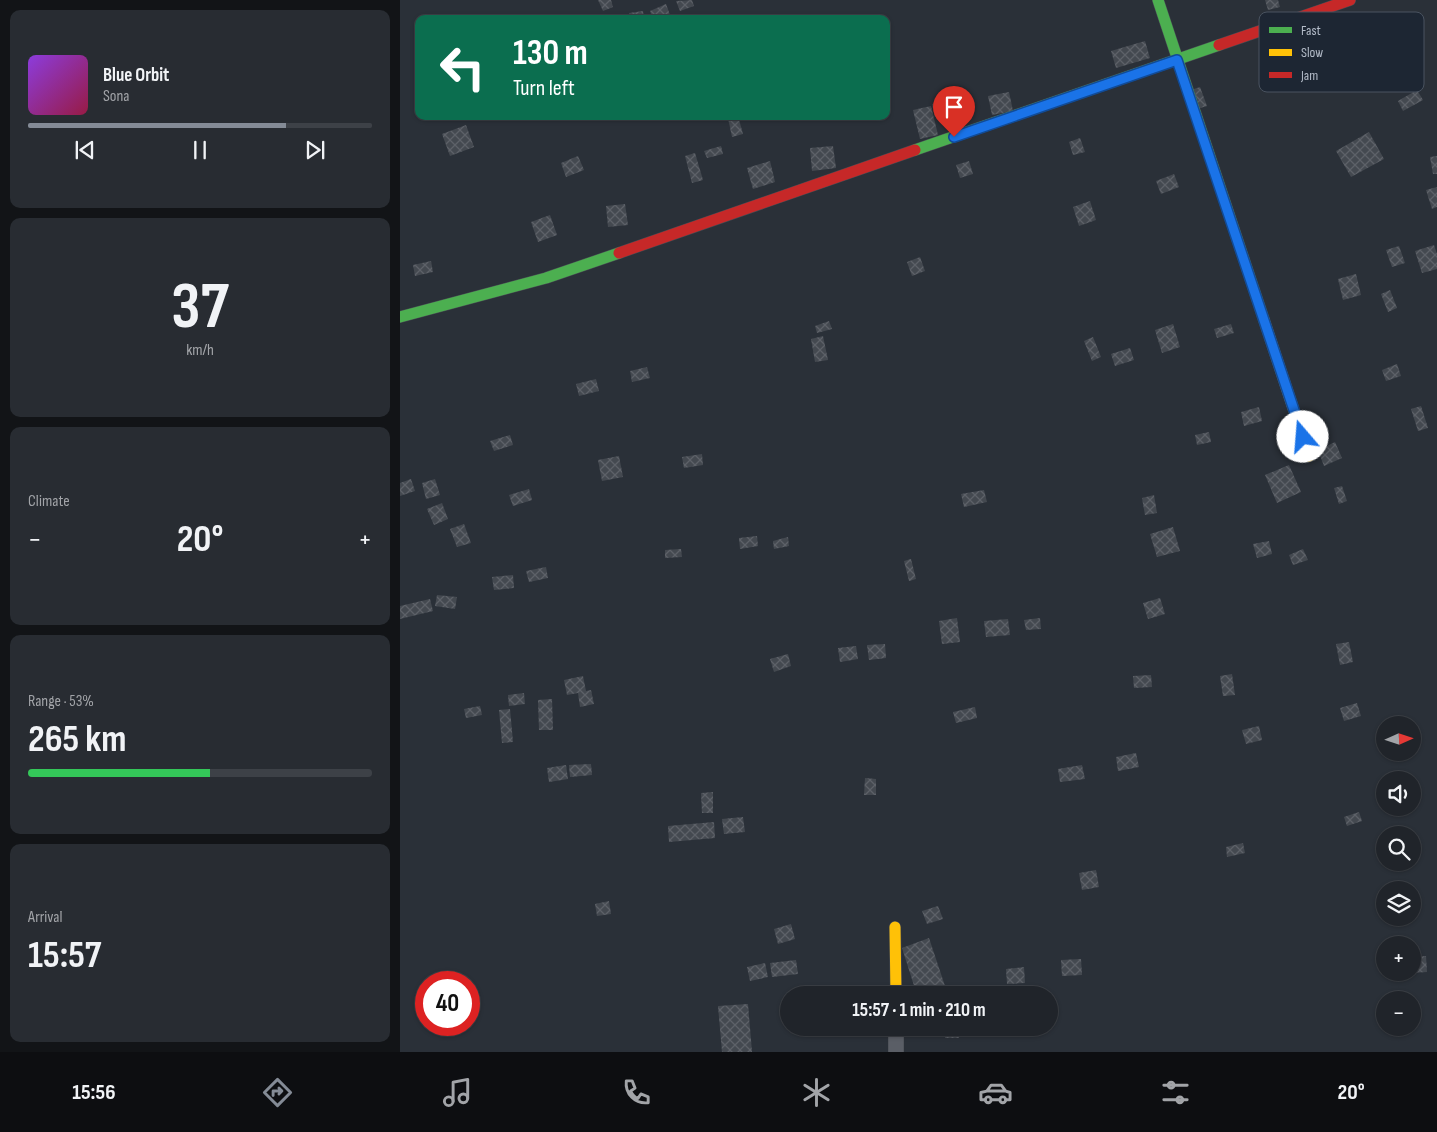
<!DOCTYPE html>
<html lang="en">
<head>
<meta charset="utf-8">
<style>
	:root { --surface:#20242a; --page:#282c32; --text:#f1f3f6; --muted:#a2a4a8; --line:#3d4147; --accent:#848b96 }
	body { margin:0; font-family:"Sofia Sans Condensed",sans-serif; background:var(--page); color:var(--text); height:100vh; display:flex; flex-direction:column; font-size:19px; white-space:nowrap }
	* { box-sizing:border-box; margin:0 }
	p { font-size:16px; color:var(--muted) }
	.icon { flex:none; width:28px; height:28px; fill:none; stroke:currentColor; stroke-width:2; stroke-linecap:round; stroke-linejoin:round }
	.map { position:relative; flex:1; overflow:hidden }
	.side { display:flex; flex-direction:column; gap:10px; padding:10px; background:#121417; width:400px }
	.side>* { flex:none }
	.banner { position:absolute; left:15px; top:15px; width:475px; height:105px; border-radius:10px; box-shadow:0 1px 4px #0004,0 0 0 1px var(--line); background:#0b6e4f; color:#fff; overflow:hidden }
	.needle { width:32px; rotate:87deg }
	.controls { position:absolute; left:976px; top:716px; display:grid; gap:10px }
	.controls a { display:grid; place-items:center; width:45px; height:45px; border-radius:50%; background:var(--surface); box-shadow:0 1px 4px #0004,0 0 0 1px var(--line); font-size:25px }
	.speed { position:absolute; left:15px; top:971px; display:flex; gap:10px; font-size:25px; font-weight:700; text-align:center }
	.speed>* { display:grid; place-content:center; width:65px; height:65px; border-radius:50%; background:var(--surface); box-shadow:0 1px 4px #0004,0 0 0 1px var(--line); line-height:1 }
	.speed .limit { border:8px solid #d22; background:#fff; color:#111 }
	.pin { position:absolute; display:grid; place-items:center; width:42px; height:42px; color:#fff; margin:-51px -21px; border-radius:50% 50% 50% 0; rotate:-45deg; box-shadow:0 0 5px #0007 }
	.pin .icon { rotate:45deg }
	.me { position:absolute; width:55px; margin:-28px; rotate:342deg; stroke-linejoin:round; filter:drop-shadow(0 0 4px #0008) }
	.turn { display:flex; align-items:center; gap:18px; height:105px; padding:0 15px; font-size:22px }
	.turn .icon { width:65px; height:65px; stroke-width:2.5 }
	.turn b { display:block; font-size:35px; line-height:42px }
	.big { font-size:38px; font-weight:700; line-height:1.1 }
	.side .tile { flex:1; display:flex; flex-direction:column; justify-content:center; gap:8px; min-width:0; padding:0 18px; border-radius:10px; background:var(--page) }
	.side .dial { align-items:center; gap:0 }
	.dial b { font-size:65px; line-height:1 }
	.song { display:flex; align-items:center; gap:15px }
	.cover { width:60px; height:60px; border-radius:8px; background:linear-gradient(135deg,hsl(270 70% 55%),hsl(340 70% 35%)) }
	.played { height:5px; border-radius:2px; background:linear-gradient(90deg,var(--accent) 75%,var(--line) 75%) }
	.keys { display:flex; justify-content:space-around; direction:ltr }
	.heat { display:flex; justify-content:space-between; align-items:center; font-size:28px; direction:ltr }
	.charge { height:8px; border-radius:4px; background:linear-gradient(90deg,#34c759 53%,var(--line) 0) }
	.trip { position:absolute; left:380px; top:986px; width:278px; height:50px; border-radius:25px; background:var(--surface); box-shadow:0 1px 4px #0004,0 0 0 1px var(--line); font-weight:700; line-height:50px; text-align:center }
	.dock { display:flex; height:80px; justify-content:space-around; align-items:center; background:#0d0e11; color:var(--muted) }
	.dock .icon { width:35px; height:35px }
	.dock .current { color:var(--accent) }
	.dock b { font-size:22px; color:var(--text) }
	main { display:flex; flex:1; min-height:0 }
	.map>svg:first-child { display:block }
	.building { fill:url(#building-cross-hatch) }
	.lines { fill:none; stroke-linecap:round; stroke-linejoin:round }
	.street-casing { stroke:#484c53; stroke-width:16 }
	.fast-casing { stroke:#484c53; stroke-width:12 }
	.slow-casing { stroke:#484c53; stroke-width:12 }
	.jam-casing { stroke:#484c53; stroke-width:12 }
	.street { stroke:#5a5e66; stroke-width:15 }
	.fast { stroke:#4caf50; stroke-width:11 }
	.slow { stroke:#ffc107; stroke-width:11 }
	.jam { stroke:#c62828; stroke-width:11 }
	.route-casing { stroke:#114b97; stroke-width:12 }
	.route { stroke:#1a73e8; stroke-width:9 }
	.key { fill:#1d2633; stroke:#4a5360; stroke-width:1 }
	.key-label { font-size:14px; fill:#b4bcc9 }
</style>
</head>
<body>
<main>
<section class="side">
<div class="tile">
<div class="song"><i class="cover"></i><div><b>Blue Orbit</b><p>Sona</p></div></div>
<div class="played"></div>
<div class="keys"><svg class="icon" aria-label="previous" viewBox="0 0 24 24"><path d="M18 5L8 12l10 7zM5 5v14"/></svg><svg class="icon" aria-label="pause" viewBox="0 0 24 24"><path d="M8 5v14M16 5v14"/></svg><svg class="icon" aria-label="next" viewBox="0 0 24 24"><path d="M6 5l10 7-10 7zM19 5v14"/></svg></div>
</div>
<div class="tile dial"><b>37</b><p>km/h</p></div>
<div class="tile"><p>Climate</p>
<div class="heat"><a>−</a><b class="big">20°</b><a>+</a></div>
</div>
<div class="tile"><p>Range · 53%</p><b class="big">265 km</b><div class="charge"></div></div>
<div class="tile"><p>Arrival</p><b class="big">15:57</b></div>
</section>
<div class="map">
<svg width="1037" height="1052" viewBox="0 0 1037 1052">
	<defs>
		<pattern id="building-cross-hatch" width="8" height="8" patternUnits="userSpaceOnUse" patternTransform="scale(1.25)"><rect width="8" height="8" fill="#444950"/><path d="M0 0l8 8M0 8l8-8" fill="none" stroke="#5d6168"/></pattern>
	</defs>
	<rect width="100%" height="100%" fill="#2a3038"/>
	<!-- building -->
	<g class="building">
		<polygon points="198,0 211,0 213,7 203,11"/>
		<polygon points="292,0 294,6 280,11 276,1"/>
		<polygon points="865,0 878,0 880,7 868,10"/>
		<polygon points="266,4 270,15 261,19 253,19 250,11"/>
		<polygon points="243,11 244,19 230,19 229,13"/>
		<polygon points="745,41 750,58 716,68 711,51"/>
		<polygon points="800,87 807,106 797,109 791,90"/>
		<polygon points="1017,90 1023,100 1003,111 998,101"/>
		<polygon points="609,92 613,111 592,115 588,96"/>
		<polygon points="540,103 542,116 535,117 532,104"/>
		<polygon points="531,106 538,135 520,139 513,110"/>
		<polygon points="334,116 338,116 343,134 332,137 328,118"/>
		<polygon points="66,125 74,147 50,156 42,134"/>
		<polygon points="969,132 984,159 951,177 936,151"/>
		<polygon points="680,138 685,152 673,155 669,142"/>
		<polygon points="321,146 323,154 307,158 304,151"/>
		<polygon points="433,146 436,168 412,171 410,148"/>
		<polygon points="295,153 303,180 292,183 285,156"/>
		<polygon points="178,156 184,170 166,177 161,163"/>
		<polygon points="1037,156 1037,174 1033,174 1030,157"/>
		<polygon points="370,161 375,182 353,189 347,168"/>
		<polygon points="569,161 573,174 560,178 556,165"/>
		<polygon points="774,174 779,187 761,194 756,181"/>
		<polygon points="1037,187 1037,207 1032,209 1026,190"/>
		<polygon points="690,201 696,220 679,226 673,207"/>
		<polygon points="225,204 228,225 208,227 206,206"/>
		<polygon points="150,215 157,235 138,242 131,222"/>
		<polygon points="1034,245 1037,254 1037,269 1022,273 1015,251"/>
		<polygon points="999,246 1005,263 992,267 986,250"/>
		<polygon points="520,257 525,271 512,276 507,262"/>
		<polygon points="31,261 33,272 15,276 13,265"/>
		<polygon points="956,274 961,295 943,300 938,279"/>
		<polygon points="990,290 997,308 988,312 981,294"/>
		<polygon points="429,321 432,329 417,333 415,326"/>
		<polygon points="773,324 780,347 762,353 755,330"/>
		<polygon points="831,324 834,333 817,338 814,329"/>
		<polygon points="423,336 428,360 415,362 411,339"/>
		<polygon points="693,337 701,357 692,361 684,341"/>
		<polygon points="730,348 734,360 715,366 711,354"/>
		<polygon points="997,364 1001,376 986,381 982,370"/>
		<polygon points="247,367 250,378 232,382 230,371"/>
		<polygon points="196,379 199,391 179,396 176,384"/>
		<polygon points="1021,406 1028,428 1018,431 1011,409"/>
		<polygon points="859,407 862,421 844,426 841,412"/>
		<polygon points="809,432 811,442 797,445 795,435"/>
		<polygon points="110,435 113,445 94,451 90,441"/>
		<polygon points="935,442 942,458 924,466 918,450"/>
		<polygon points="302,454 303,465 284,468 282,457"/>
		<polygon points="219,456 223,477 202,481 198,460"/>
		<polygon points="889,465 901,492 877,503 865,475"/>
		<polygon points="11,479 15,491 0,496 0,483"/>
		<polygon points="35,479 40,495 26,499 22,483"/>
		<polygon points="942,486 947,501 939,504 934,488"/>
		<polygon points="129,489 132,500 113,506 109,495"/>
		<polygon points="584,490 587,502 564,507 561,494"/>
		<polygon points="754,495 757,513 745,515 742,498"/>
		<polygon points="42,503 48,519 34,525 27,509"/>
		<polygon points="64,524 71,543 57,547 50,529"/>
		<polygon points="773,527 780,551 757,557 750,534"/>
		<polygon points="357,536 358,546 340,549 339,538"/>
		<polygon points="388,537 389,546 374,549 373,541"/>
		<polygon points="869,541 872,554 857,558 853,544"/>
		<polygon points="281,549 282,557 265,558 265,550"/>
		<polygon points="903,549 908,560 893,565 889,555"/>
		<polygon points="511,559 516,579 509,581 504,561"/>
		<polygon points="146,567 148,578 129,582 126,571"/>
		<polygon points="113,575 114,588 94,590 92,577"/>
		<polygon points="37,595 57,597 55,609 35,606"/>
		<polygon points="760,598 765,614 748,619 743,603"/>
		<polygon points="30,599 33,611 0,619 0,606"/>
		<polygon points="557,618 560,642 542,644 539,621"/>
		<polygon points="640,618 641,629 626,630 624,620"/>
		<polygon points="608,619 610,635 586,637 584,621"/>
		<polygon points="949,642 953,662 940,665 936,644"/>
		<polygon points="485,644 486,658 469,660 467,645"/>
		<polygon points="456,646 458,659 440,662 438,648"/>
		<polygon points="388,654 391,666 374,672 370,659"/>
		<polygon points="832,674 835,695 823,696 820,676"/>
		<polygon points="751,675 752,687 734,688 733,676"/>
		<polygon points="183,676 186,691 191,690 194,704 180,707 178,693 167,695 164,680"/>
		<polygon points="124,693 125,704 109,706 108,695"/>
		<polygon points="152,699 153,730 139,730 138,700"/>
		<polygon points="957,703 961,716 944,721 940,708"/>
		<polygon points="80,706 82,715 66,718 64,709"/>
		<polygon points="575,707 577,718 556,723 553,712"/>
		<polygon points="110,709 113,742 102,743 99,710"/>
		<polygon points="859,726 862,740 846,744 842,730"/>
		<polygon points="736,753 739,767 718,771 716,757"/>
		<polygon points="191,764 192,775 170,777 169,765"/>
		<polygon points="166,765 168,779 149,782 147,768"/>
		<polygon points="682,765 685,779 660,782 658,769"/>
		<polygon points="465,778 476,779 476,795 464,795"/>
		<polygon points="313,792 313,813 302,813 301,793"/>
		<polygon points="959,812 962,821 947,826 944,817"/>
		<polygon points="343,817 345,832 324,834 322,819"/>
		<polygon points="314,822 315,838 269,842 268,826"/>
		<polygon points="843,843 845,853 827,857 826,847"/>
		<polygon points="696,870 699,887 682,890 679,873"/>
		<polygon points="209,901 211,914 197,916 195,904"/>
		<polygon points="538,906 543,919 527,924 522,911"/>
		<polygon points="391,924 395,939 378,944 374,929"/>
		<polygon points="529,938 546,989 528,995 517,995 502,948"/>
		<polygon points="1026,956 1027,972 1012,973 1012,957"/>
		<polygon points="681,959 682,975 662,976 661,960"/>
		<polygon points="396,960 398,974 372,977 370,963"/>
		<polygon points="365,963 368,977 350,981 347,967"/>
		<polygon points="624,967 625,983 607,984 606,969"/>
		<polygon points="348,1004 352,1052 322,1052 318,1006"/>
		<rect x="545" y="1028" width="14" height="10"/>
	</g>
	<g class="lines">
		<!-- street casing -->
		<g class="street-casing">
			<polyline id="street" points="496,1028 496,1052"/>
		</g>
		<!-- fast casing -->
		<g class="fast-casing">
			<g id="fast">
				<polyline points="758,0 864,320"/>
				<polyline points="515,150 819,45"/>
				<polyline points="0,317 146,278 219,253"/>
			</g>
		</g>
		<!-- slow casing -->
		<g class="slow-casing">
			<g id="slow">
				<polyline points="864,320 909,456"/>
				<polyline points="495,927 496,995"/>
			</g>
		</g>
		<!-- jam casing -->
		<g class="jam-casing">
			<g id="jam">
				<polyline points="819,45 950,0"/>
				<polyline points="219,253 515,150"/>
			</g>
		</g>
		<!-- street -->
		<use href="#street" class="street"/>
		<!-- fast -->
		<use href="#fast" class="fast"/>
		<!-- slow -->
		<use href="#slow" class="slow"/>
		<!-- jam -->
		<use href="#jam" class="jam"/>
	</g>
	<g class="lines">
		<!-- route casing -->
		<g class="route-casing">
			<polyline id="route" points="554,137 777,60 903,437"/>
		</g>
		<!-- route -->
		<use href="#route" class="route"/>
	</g>
	<!-- legend -->
	<rect x="859" y="12" width="165" height="80" rx="8" class="key"/>
	<rect x="869" y="27" width="23" height="6" fill="#4caf50"/>
	<rect x="869" y="49" width="23" height="7" fill="#ffc107"/>
	<rect x="869" y="72" width="23" height="6" fill="#c62828"/>
	<g class="key-label">
		<text x="901" y="35">Fast</text>
		<text x="901" y="57">Slow</text>
		<text x="901" y="80">Jam</text>
	</g>
</svg>
<div class="controls">
<a><svg class="needle" viewBox="-14 -14 28 28"><path d="M0-13l5 13h-10z" fill="#e53935"/><path d="M0 13l5-13h-10z" fill="#a2a4a8"/></svg></a>
<a><svg class="icon" aria-label="sound" viewBox="0 0 24 24"><path d="M4 9h4l5-4v14l-5-4H4zM17 9q2 3 0 6"/></svg></a>
<a><svg class="icon" aria-label="search" viewBox="0 0 24 24"><circle cx="10" cy="10" r="6"/><path d="M15 15l6 6"/></svg></a>
<a><svg class="icon" aria-label="layers" viewBox="0 0 24 24"><path d="M12 4l9 5-9 5-9-5zM3 14l9 5 9-5"/></svg></a>
<a>+</a>
<a>−</a>
</div>
<div class="speed"><div class="limit">40</div></div>
<div class="pin" style="left:554px;top:137px;background:#d93025"><svg class="icon" aria-label="arrive" viewBox="0 0 24 24"><path d="M6 21V4h12l-3 4 3 4H6"/></svg></div>
<svg class="me" style="left:903px;top:437px" viewBox="-20 -20 40 40"><circle r="19" fill="#fff"/><path d="M0-13L10 11 0 6-10 11z" fill="#1a73e8"/></svg>
<div class="trip">15:57 · 1 min · 210 m</div>
<div class="banner">
<div class="turn"><svg class="icon" aria-label="left" viewBox="0 0 24 24"><path d="M17 20v-9H6M10 6l-5 5 5 5"/></svg><div><b>130 m</b>Turn left</div></div>
</div>
</div>
</main>
<nav class="dock">
<b>15:56</b>
<svg class="icon current" aria-label="directions" viewBox="0 0 24 24"><path d="M12 3l9 9-9 9-9-9zM9 14v-3h6M13 9l2 2-2 2"/></svg>
<svg class="icon" aria-label="music" viewBox="0 0 24 24"><path d="M9 18V5l10-2v13"/><circle cx="6" cy="18" r="3"/><circle cx="16" cy="16" r="3"/></svg>
<svg class="icon" aria-label="phone" viewBox="0 0 24 24"><path d="M5 4h4l2 5-3 2q2 4 5 5l2-3 5 2v4C11 20 4 13 5 4z"/></svg>
<svg class="icon" aria-label="climate" viewBox="0 0 24 24"><path d="M12 3v18M4 7l16 10M4 17L20 7"/></svg>
<svg class="icon" aria-label="car" viewBox="0 0 24 24"><path d="M5 17H2v-5l4-1 3-4h7l3 4 3 1v5h-3M9 17h6M6 11h13"/><circle cx="7" cy="17" r="2"/><circle cx="17" cy="17" r="2"/></svg>
<svg class="icon" aria-label="filters" viewBox="0 0 24 24"><path d="M4 7h16M4 17h16"/><circle cx="9" cy="7" r="2"/><circle cx="15" cy="17" r="2"/></svg>
<b>20°</b>
</nav>
</body>
</html>
